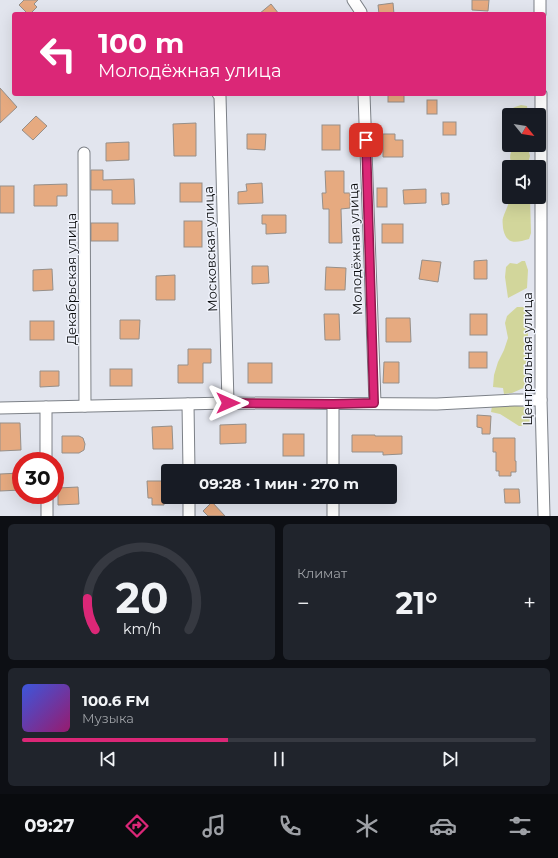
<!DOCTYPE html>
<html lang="ru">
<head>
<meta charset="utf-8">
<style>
	:root { --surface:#171b24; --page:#20242c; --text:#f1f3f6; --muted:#9ea1a6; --line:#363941; --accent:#db2777 }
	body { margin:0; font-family:Montserrat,sans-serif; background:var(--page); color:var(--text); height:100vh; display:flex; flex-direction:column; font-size:15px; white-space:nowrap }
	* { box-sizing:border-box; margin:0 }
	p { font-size:13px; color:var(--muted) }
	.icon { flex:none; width:22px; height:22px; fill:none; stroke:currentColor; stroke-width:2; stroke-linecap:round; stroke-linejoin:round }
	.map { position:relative; height:516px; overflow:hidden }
	.panel { display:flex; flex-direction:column; gap:8px; padding:8px; background:#0d0f14; flex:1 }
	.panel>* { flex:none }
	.guide { position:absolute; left:12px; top:12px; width:534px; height:84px; border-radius:4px; box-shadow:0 4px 16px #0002; background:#db2777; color:#fff; overflow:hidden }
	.needle { width:26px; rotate:120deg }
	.controls { position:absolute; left:502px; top:108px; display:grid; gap:8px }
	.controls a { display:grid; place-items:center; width:44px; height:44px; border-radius:4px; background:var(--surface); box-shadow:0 4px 16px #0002; font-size:20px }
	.speed { position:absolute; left:12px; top:452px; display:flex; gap:8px; font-size:20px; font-weight:700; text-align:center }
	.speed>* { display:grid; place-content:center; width:52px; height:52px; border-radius:50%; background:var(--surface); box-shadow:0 4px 16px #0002; line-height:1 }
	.speed .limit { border:6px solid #d22; background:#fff; color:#111 }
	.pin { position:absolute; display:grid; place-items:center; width:34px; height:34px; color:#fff; margin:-17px; border-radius:8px; box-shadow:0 2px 6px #0006 }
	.me { position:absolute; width:44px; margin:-22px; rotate:90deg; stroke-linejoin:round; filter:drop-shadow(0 0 3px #0008) }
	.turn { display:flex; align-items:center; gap:14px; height:84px; padding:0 20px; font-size:18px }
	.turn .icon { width:52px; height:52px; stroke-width:2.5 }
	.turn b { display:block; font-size:28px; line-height:34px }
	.big { font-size:30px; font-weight:700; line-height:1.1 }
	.panel .card { flex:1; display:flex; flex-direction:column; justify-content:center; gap:6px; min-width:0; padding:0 14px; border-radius:6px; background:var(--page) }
	.panel .dial { align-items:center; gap:0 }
	.dial svg { height:104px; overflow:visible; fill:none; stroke:var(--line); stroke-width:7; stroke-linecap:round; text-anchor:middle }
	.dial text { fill:var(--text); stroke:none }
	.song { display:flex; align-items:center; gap:12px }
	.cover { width:48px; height:48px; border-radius:6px; background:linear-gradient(135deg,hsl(230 70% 55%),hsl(320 70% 35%)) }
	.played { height:4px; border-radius:2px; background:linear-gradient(90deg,var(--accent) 40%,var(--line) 40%) }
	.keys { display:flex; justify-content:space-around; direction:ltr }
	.heat { display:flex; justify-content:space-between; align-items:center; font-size:22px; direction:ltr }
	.panel .tiles { flex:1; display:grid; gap:8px; grid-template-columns:1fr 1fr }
	.card:last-child { grid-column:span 2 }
	.trip { position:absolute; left:161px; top:464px; width:236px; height:40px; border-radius:4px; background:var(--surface); box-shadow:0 4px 16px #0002; font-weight:700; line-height:40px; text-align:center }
	.dock { display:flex; height:64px; justify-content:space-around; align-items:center; background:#090b0e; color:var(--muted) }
	.dock .icon { width:28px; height:28px }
	.dock .active { color:var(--accent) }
	.dock b { font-size:18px; color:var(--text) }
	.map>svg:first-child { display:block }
	.green { fill:#d2d69b }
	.building { fill:#e6aa80; stroke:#968f89 }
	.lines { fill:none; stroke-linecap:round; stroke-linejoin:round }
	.minor-casing { stroke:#7c8087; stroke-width:13 }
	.minor { stroke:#fff; stroke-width:11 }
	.route-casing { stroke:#8e194d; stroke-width:10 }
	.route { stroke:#db2777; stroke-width:7 }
	.labels { text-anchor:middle; stroke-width:3; stroke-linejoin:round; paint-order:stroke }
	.street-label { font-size:13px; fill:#0b0d0f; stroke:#eff2fb }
</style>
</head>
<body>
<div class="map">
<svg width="558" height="516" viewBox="0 0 558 516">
	<rect width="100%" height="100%" fill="#e2e5ee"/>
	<!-- green -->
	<g class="green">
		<polygon points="521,105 527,106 528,115 510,115 511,109 515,107"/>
		<path d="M 527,145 L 530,156 L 527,167 L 514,167 C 509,160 509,155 513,148 L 519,146 Z"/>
		<path d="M 510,197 L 530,197 L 531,233 L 529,239 C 516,243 506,245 503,228 C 503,225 502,221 503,218 C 505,211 509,205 510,197 Z"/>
		<polygon points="522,261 525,261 528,270 527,288 508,298 505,277 506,267 510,263 517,264"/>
		<polygon points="517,307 525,307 528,310 528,386 512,393 504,394 503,388 493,387 494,375 498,362 504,350 508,338 505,323 507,316"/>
		<polygon points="509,405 525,407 531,416 529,426 519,426 500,414 491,412 492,406"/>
	</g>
	<!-- building -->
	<g class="building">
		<polygon points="24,0 38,0 34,4 37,7 30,14 28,14 19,5"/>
		<polygon points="472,0 489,0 488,11 472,10"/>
		<polygon points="393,3 394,14 379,14 378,5"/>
		<polygon points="271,4 279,14 259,14"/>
		<polygon points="0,88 17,107 0,123"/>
		<rect x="388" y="94" width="16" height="8"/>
		<rect x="427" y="100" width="10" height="14"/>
		<polygon points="36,116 47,126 33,140 22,130"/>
		<rect x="443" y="122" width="13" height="13"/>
		<polygon points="196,123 196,156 174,156 173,124"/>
		<rect x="322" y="125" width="18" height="25"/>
		<polygon points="247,134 266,134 265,150 247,149"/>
		<polygon points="383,134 395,134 395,140 403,140 403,157 383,157"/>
		<polygon points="129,142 129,160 106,161 106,143"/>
		<polygon points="91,170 103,170 103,180 134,179 135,204 112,204 112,190 91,190"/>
		<polygon points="325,171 344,171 344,193 350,193 350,208 341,209 342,243 329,243 329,209 323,209 322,193 326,193"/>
		<rect x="180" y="183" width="22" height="19"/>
		<polygon points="262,183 263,203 238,204 238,192 247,191 246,184"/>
		<polygon points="67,184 67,196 57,196 57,206 34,206 34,185"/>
		<rect x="0" y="186" width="14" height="27"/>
		<rect x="377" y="188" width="10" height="19"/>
		<polygon points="426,189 426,203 404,204 403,190"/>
		<polygon points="441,193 449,193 449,204 442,205"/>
		<polygon points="262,215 286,215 286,233 266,234 266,224 262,224"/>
		<rect x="184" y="221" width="18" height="26"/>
		<rect x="91" y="223" width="27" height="18"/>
		<rect x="382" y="224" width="21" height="19"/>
		<polygon points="422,260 441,262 438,282 419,279"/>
		<polygon points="487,260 487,279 474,279 474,261"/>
		<polygon points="252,266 268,266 269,283 252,284"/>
		<polygon points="326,267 346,268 345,290 325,290"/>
		<polygon points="52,269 53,290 33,291 33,270"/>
		<polygon points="175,275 175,300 156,300 156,276"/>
		<polygon points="324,314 339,314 340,340 325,340"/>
		<rect x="470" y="314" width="17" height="21"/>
		<polygon points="386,318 410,318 411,342 386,342"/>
		<polygon points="120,320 140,320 139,339 120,339"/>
		<rect x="30" y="321" width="24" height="19"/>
		<polygon points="188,349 211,349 211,363 203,363 203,383 178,383 178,365 188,365"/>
		<rect x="469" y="352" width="18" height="16"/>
		<polygon points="384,362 399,362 399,383 383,383"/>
		<rect x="248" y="363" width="24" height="20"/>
		<rect x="110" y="369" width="22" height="17"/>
		<polygon points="40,371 59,371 59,386 40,387"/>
		<polygon points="477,415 491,416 490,434 482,434 482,428 477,427"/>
		<polygon points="0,423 20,423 21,450 0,451"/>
		<polygon points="246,424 246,443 220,444 220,425"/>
		<polygon points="172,426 173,449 153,449 152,427"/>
		<rect x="283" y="434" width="21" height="22"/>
		<polygon points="352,435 375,435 375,436 402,436 402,454 383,455 383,452 352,452"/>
		<polygon points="62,436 79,436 83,438 85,444 84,450 79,453 62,453"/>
		<polygon points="493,438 515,438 515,461 516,461 516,472 511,472 511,476 499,476 499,471 496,471 496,452 493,452"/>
		<polygon points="21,473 21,490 0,491 0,474"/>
		<polygon points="147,481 164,481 164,505 152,505 152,498 148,498"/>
		<polygon points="78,487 79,504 58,505 58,488"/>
		<polygon points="504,489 519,489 520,503 505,503"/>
		<polygon points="212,502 225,516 208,516 203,511"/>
	</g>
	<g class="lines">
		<!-- minor casing -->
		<g class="minor-casing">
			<g id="minor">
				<polyline points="353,0 361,12 361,14"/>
				<polyline points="540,14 540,0"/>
				<polyline points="218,94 220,96 228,403"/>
				<polyline points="364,94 375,403"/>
				<polyline points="541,94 541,400 544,516"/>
				<polyline points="84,153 85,406"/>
				<polyline points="188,404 189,471"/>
				<polyline points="46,407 46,461"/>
				<polyline points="0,408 228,403 437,404 514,400 541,400"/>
				<polyline points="333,471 333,404"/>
				<polyline points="47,495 47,516"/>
				<polyline points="189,497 189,516"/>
				<polyline points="333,516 333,497"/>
			</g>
		</g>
		<!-- minor -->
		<use href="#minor" class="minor"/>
	</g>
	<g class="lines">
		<!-- route casing -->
		<g class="route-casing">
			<polyline id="route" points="228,403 333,404 374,403 366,140"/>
		</g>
		<!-- route -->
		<use href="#route" class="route"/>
	</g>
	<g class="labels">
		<!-- street labels -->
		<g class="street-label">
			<text transform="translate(210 249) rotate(-92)" y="5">Московская улица</text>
			<text transform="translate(355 249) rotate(-92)" y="5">Молодёжная улица</text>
			<text transform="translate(71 279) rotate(-90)" y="5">Декабрьская улица</text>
			<text transform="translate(527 359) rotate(-90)" y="5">Центральная улица</text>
		</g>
	</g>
</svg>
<div class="controls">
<a><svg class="needle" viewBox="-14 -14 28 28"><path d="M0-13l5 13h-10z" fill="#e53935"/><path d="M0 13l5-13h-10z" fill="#9ea1a6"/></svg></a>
<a><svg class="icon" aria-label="sound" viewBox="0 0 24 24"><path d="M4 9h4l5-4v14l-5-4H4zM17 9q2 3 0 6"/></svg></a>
</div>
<div class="speed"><div class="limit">30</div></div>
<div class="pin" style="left:366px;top:140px;background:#d93025"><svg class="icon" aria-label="arrive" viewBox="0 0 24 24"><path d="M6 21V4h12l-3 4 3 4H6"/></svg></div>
<svg class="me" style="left:228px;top:403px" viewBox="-20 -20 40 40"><path d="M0-17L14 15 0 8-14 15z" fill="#db2777" stroke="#fff" stroke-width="4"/></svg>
<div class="trip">09:28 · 1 мин · 270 m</div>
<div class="guide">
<div class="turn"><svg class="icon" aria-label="left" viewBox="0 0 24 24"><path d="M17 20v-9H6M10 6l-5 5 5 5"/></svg><div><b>100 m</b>Молодёжная улица</div></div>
</div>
</div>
<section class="panel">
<div class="tiles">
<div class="card dial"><svg viewBox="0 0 100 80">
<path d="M14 69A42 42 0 1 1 86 69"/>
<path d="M14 69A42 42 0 0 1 8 45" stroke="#db2777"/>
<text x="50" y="56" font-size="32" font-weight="700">20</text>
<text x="50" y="72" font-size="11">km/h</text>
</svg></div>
<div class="card"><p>Климат</p>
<div class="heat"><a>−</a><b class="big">21°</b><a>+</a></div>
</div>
<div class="card">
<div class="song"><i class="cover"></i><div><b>100.6 FM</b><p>Музыка</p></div></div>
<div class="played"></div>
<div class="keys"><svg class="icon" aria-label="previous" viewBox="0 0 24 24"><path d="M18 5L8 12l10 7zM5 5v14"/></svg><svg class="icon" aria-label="pause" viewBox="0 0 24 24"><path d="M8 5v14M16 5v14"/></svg><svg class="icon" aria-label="next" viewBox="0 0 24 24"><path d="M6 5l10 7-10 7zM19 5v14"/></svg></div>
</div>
</div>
</section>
<nav class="dock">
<b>09:27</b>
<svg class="icon active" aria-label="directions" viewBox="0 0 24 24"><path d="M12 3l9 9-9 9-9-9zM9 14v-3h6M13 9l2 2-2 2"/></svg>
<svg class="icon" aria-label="music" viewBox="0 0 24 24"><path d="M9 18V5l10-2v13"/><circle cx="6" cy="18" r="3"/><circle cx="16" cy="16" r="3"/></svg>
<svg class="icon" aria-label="phone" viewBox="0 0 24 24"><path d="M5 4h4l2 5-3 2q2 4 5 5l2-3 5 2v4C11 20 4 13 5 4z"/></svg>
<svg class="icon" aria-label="climate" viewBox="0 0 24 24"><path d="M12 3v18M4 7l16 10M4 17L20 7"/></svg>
<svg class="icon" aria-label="car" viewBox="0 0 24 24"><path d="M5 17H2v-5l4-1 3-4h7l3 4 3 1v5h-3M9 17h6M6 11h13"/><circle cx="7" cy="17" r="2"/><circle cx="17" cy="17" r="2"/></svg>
<svg class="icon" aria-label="filters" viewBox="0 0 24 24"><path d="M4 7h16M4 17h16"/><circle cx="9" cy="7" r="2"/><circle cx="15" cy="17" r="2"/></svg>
</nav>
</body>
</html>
